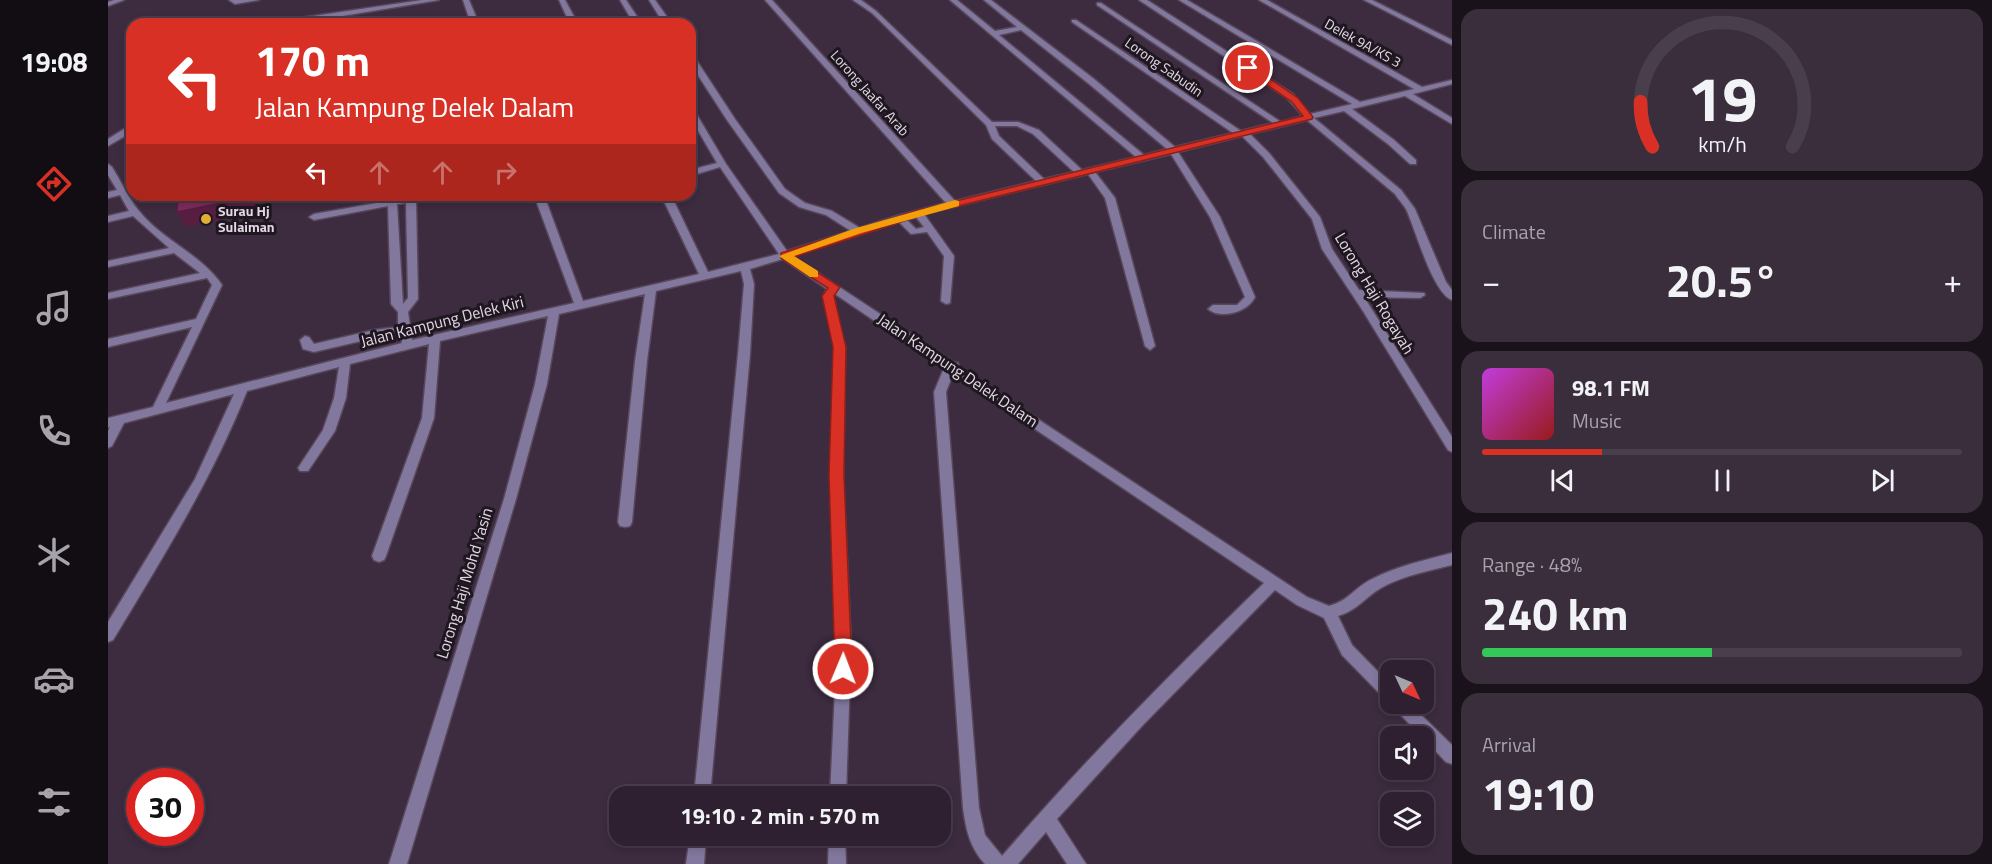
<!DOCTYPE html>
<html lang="en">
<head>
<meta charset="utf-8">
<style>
	:root { --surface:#2e2030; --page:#3a2d3c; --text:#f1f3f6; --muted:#a7a3ab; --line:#493e4c; --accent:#d93025 }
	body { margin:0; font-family:"Titillium Web",sans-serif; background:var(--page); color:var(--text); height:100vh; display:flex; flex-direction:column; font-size:22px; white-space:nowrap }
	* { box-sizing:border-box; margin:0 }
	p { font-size:20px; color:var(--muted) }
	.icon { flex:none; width:33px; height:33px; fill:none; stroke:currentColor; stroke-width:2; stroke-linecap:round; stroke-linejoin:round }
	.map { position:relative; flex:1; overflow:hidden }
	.panel { display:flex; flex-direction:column; gap:9px; padding:9px; background:#19121a; width:540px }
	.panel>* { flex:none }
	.hud { position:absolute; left:18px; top:18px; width:570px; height:183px; border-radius:18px; box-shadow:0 3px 9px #0003,0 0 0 2px var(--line); background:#d93025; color:#fff; overflow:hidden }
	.needle { width:39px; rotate:134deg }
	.buttons { position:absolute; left:1272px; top:660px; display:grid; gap:12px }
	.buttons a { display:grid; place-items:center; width:54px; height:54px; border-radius:12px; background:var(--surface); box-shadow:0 3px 9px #0003,0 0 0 2px var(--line); font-size:30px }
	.speed { position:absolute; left:18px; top:768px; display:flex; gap:12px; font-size:30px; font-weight:700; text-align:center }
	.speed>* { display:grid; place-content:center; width:78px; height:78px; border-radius:50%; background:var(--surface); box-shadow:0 3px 9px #0003,0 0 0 2px var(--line); line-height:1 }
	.speed .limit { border:9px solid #d22; background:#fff; color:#111 }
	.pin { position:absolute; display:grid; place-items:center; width:51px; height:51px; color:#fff; margin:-26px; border:3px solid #fff; border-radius:50%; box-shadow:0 2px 6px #0007 }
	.me { position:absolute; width:66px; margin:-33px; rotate:1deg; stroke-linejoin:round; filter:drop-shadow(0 0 4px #0008) }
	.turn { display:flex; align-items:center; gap:21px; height:126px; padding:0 30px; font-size:27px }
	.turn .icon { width:78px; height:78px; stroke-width:2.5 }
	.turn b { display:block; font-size:42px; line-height:51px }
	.lanes { display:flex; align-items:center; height:57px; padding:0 30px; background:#0003; justify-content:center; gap:30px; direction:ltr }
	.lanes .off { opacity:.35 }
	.big { font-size:45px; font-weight:700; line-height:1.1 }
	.panel .card { flex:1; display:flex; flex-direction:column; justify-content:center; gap:9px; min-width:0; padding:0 21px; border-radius:18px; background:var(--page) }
	.panel .dial { align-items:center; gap:0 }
	.dial svg { height:156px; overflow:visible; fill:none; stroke:var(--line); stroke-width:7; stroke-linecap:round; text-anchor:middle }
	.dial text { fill:var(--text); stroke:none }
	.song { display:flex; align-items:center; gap:18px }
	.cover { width:72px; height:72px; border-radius:9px; background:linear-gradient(135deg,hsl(290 70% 55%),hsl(0 70% 35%)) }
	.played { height:6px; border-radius:3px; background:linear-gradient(90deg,var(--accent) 25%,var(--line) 25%) }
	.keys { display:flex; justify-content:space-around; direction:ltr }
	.heat { display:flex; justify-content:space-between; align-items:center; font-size:33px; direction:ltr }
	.charge { height:9px; border-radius:4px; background:linear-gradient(90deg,#34c759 48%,var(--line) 0) }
	.trip { position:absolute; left:501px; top:786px; width:342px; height:60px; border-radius:18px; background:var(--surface); box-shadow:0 3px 9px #0003,0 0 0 2px var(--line); font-weight:700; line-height:60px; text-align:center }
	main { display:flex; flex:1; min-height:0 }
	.tab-bar { display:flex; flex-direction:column; width:108px; justify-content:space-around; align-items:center; background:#120d13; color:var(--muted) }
	.tab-bar .icon { width:42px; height:42px }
	.tab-bar .active { color:var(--accent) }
	.tab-bar b { font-size:27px; color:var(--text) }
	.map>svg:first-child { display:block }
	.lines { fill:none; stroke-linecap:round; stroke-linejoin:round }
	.street-casing { stroke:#58475a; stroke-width:3 }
	.street { fill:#82789e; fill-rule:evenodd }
	.shaded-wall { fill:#581e41 }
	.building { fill:#7e2b5d; stroke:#581e41; stroke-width:1.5 }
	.route { fill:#d93025; stroke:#8d1f18; stroke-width:1.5 }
	.slow { fill:#f59e0b }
	.poi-dot { fill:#e0b034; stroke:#1f1720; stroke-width:2 }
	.labels { text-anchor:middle; stroke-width:6; stroke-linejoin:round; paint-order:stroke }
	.far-street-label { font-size:14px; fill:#e3d7e5; stroke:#1f1720 }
	.far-poi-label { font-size:14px; font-weight:bold; fill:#e3d7e5; stroke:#1f1720; text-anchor:start }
	.street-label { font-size:16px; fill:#e3d7e5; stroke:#1f1720 }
</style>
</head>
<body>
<main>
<nav class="tab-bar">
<b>19:08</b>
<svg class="icon active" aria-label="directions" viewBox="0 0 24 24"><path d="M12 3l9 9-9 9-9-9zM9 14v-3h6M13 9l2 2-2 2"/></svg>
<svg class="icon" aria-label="music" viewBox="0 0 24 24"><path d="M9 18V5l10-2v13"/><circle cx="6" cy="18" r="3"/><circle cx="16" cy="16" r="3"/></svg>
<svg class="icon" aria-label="phone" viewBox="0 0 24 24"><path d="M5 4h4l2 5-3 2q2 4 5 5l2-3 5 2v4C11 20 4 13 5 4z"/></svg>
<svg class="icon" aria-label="climate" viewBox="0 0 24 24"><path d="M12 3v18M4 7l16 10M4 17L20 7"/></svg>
<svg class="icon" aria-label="car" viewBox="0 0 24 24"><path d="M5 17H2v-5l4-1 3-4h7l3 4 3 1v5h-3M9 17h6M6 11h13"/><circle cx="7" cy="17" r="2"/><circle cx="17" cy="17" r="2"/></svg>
<svg class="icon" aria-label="filters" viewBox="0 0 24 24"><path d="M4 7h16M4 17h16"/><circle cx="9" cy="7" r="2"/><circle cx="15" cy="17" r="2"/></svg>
</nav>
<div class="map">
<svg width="1344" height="864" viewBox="0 0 1344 864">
	<rect width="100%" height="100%" fill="#3d2b40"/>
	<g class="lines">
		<!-- street casing -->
		<g class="street-casing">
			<g id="street">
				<polygon points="6,0 16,0 0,6 0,2"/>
				<polygon points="121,0 151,0 127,4"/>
				<polygon points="314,0 331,0 186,24 175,24 192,18"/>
				<polygon points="355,0 361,0 371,24 363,24"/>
				<polygon points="451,0 457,0 470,24 462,24"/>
				<polygon points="512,0 518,0 534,24 526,24"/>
				<polygon points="541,0 547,0 564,24 556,24"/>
				<path d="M 657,0 L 664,0 L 847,201 L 928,181 L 884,139 L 878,125 L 764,13 L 745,0 L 753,0 L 768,11 L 884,122 L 910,122 L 931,130 L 974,170 L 1028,157 L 842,0 L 849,0 L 887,31 L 909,27 L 876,0 L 883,0 L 986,79 L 1067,147 L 1125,133 L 964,22 L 964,20 L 968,20 L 1133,131 L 1165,123 L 989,5 L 989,3 L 993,3 L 1173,122 L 1195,116 L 1179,98 L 1031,0 L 1039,0 L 1185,94 L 1202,114 L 1244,104 L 1071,0 L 1079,0 L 1252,102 L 1306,89 L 1151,0 L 1159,0 L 1314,87 L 1344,80 L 1344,84 L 1305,94 L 1344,118 L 1344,124 L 1297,96 L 1244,109 L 1286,140 L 1308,160 L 1308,164 L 1302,164 L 1280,144 L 1236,111 L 1206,118 L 1293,190 L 1307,209 L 1338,282 L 1344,290 L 1344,300 C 1324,292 1308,230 1298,209 C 1295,204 1290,199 1287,194 L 1199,120 L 1142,134 L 1161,153 L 1212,217 L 1224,249 L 1251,290 L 1316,293 L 1317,295 L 1312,298 L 1256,297 L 1344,437 L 1344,452 L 1340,450 L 1255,311 L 1214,249 L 1204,219 L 1155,157 L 1134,136 L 1070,152 L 1112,217 L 1147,297 C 1140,312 1113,320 1100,309 L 1105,305 L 1129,305 L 1137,297 L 1102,217 L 1063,154 L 987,172 L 1007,198 L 1047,346 L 1042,350 L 1037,346 L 997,198 L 980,174 L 816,214 L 846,256 L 842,303 L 838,304 L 833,301 L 836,256 L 819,232 L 803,234 L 791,222 L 684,256 L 845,362 L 850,363 L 851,367 L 1199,597 L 1221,606 C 1242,600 1247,587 1264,579 C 1289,566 1317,560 1344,553 L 1344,565 C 1320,571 1294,576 1273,588 C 1256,598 1250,610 1230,616 L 1244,645 L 1282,684 L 1282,701 L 1277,699 L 1234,655 L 1216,618 L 1189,605 L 1167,590 L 1034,726 L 949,819 L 978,864 L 959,864 L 938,832 L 910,864 L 877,864 C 862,848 858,830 855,808 L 826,392 L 836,368 L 727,294 L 725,296 L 737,347 L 735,475 L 743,648 L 738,796 L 722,796 L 729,648 L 723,475 L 727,347 L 715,296 L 719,289 L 675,259 L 642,269 L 646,284 L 642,354 L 602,796 L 586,796 L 630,354 L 636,284 L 633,271 L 548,291 L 539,361 L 524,522 L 522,526 L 517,527 L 512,526 L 510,522 L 527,361 L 537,294 L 451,314 L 439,384 L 408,499 L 299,864 L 281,864 L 396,499 L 427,384 L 440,316 L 332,341 L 326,418 L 278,556 L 276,560 L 271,562 L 266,560 L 264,556 L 314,418 L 321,344 L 242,364 L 238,398 L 227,431 L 200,471 L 192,471 L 190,468 L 215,430 L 226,398 L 231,367 L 139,391 C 104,479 54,559 5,640 L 0,642 L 0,622 L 87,479 L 126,394 L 16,423 L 4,446 L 0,448 L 0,431 L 2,427 L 0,428 L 0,418 L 45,407 L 84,327 L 0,347 L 0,339 L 88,319 L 104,285 L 99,278 L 0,299 L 0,293 L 92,273 L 66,253 L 0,267 L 0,261 L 61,248 L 25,216 L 0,222 L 0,216 L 21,211 L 12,195 L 0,198 L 0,192 L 9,190 L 0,175 L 0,164 L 4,167 C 13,181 20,198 31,211 C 54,240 93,254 114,285 L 58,403 L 294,343 L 292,334 L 266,338 L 206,352 L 195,349 L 192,340 L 197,336 L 201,337 L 206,344 L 266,330 L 290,327 L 290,312 L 283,304 L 280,206 L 206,220 L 201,217 L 206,214 L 280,201 L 280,195 L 288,195 L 289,199 L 303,196 L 308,199 L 310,299 L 300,312 L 304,340 L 466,303 L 426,195 L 436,195 L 475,301 L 591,274 L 553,195 L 563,195 L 600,272 L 671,254 L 612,167 L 582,176 L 582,170 L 609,163 L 582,117 L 582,108 L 586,110 L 618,164 L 679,251 L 743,231 L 718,215 L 691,207 L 671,193 L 619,120 L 582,63 L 582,55 L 585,55 L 627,119 L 677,189 L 697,203 L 724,211 L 752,228 L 789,216 L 838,203 ZM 913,30 L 980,83 L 1059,149 L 1036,155 L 891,35 ZM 887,126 L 909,126 L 925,134 L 966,172 L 936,179 L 891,136 ZM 298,203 L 300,298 L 295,304 L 289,204 ZM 808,217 L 816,227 L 808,229 L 799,220 ZM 845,374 L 1156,583 C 1065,671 976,761 894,856 L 877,835 L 871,808 L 838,392 Z"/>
				<polygon points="1256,0 1264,0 1344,40 1344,45"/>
				<polygon points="21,126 24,126 24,132 0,146 0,139"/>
				<polygon points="1284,704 1302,704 1344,745 1344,764 1338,762 1287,709"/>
				<polygon points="582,836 598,836 596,864 578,864"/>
				<polygon points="721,836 737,836 738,864 720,864"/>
			</g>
		</g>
		<!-- street -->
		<use href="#street" class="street"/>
	</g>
	<!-- shaded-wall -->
	<polygon class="shaded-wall" points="147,195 155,195 155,211 78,227 69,212"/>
	<!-- building -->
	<polygon class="building" points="70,195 147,195 147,196 69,212"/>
	<!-- route -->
	<polygon class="route" points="1137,66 1143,66 1190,98 1205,117 1204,119 814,215 686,257 732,287 726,296 738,347 736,475 744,669 741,675 735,677 729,675 727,669 721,475 725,347 714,296 720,288 673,258 673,253 807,211 1195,116 1184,102 1137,70"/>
	<!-- slow -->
	<polygon class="slow" points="847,200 851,201 851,206 753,233 686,256 710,271 710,277 702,277 671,256 745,229"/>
	<!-- markers -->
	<circle class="poi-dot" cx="98" cy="219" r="6"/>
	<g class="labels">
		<!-- far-street labels -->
		<g class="far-street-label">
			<text transform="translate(1255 43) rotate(29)" y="5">Delek 9A/KS 3</text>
			<text transform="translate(1056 67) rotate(35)" y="5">Lorong Sabudin</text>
			<text transform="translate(762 93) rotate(48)" y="5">Lorong Jaafar Arab</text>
		</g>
		<!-- far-poi labels -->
		<g class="far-poi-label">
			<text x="110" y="216">Surau Hj<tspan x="110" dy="16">Sulaiman</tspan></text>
		</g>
		<!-- street labels -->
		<g class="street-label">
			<text transform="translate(1267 293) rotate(59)" y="6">Lorong Haji Rogayah</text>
			<text transform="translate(334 321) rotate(-14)" y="6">Jalan Kampung Delek Kiri</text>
			<text transform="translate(850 370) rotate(34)" y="6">Jalan Kampung Delek Dalam</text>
			<text transform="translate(356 583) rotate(-73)" y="6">Lorong Haji Mohd Yasin</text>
		</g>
	</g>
</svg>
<div class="buttons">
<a><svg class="needle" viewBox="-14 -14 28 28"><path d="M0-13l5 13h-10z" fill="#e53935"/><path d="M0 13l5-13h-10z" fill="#a7a3ab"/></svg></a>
<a><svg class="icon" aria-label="sound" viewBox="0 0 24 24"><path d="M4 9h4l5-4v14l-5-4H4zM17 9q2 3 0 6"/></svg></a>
<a><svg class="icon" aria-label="layers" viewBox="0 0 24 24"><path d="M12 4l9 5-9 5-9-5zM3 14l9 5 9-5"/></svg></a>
</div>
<div class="speed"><div class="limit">30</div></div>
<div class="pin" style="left:1140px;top:68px;background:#d93025"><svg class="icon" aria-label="arrive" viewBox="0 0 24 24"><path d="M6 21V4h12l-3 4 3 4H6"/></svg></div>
<svg class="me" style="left:735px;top:669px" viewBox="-20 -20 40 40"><circle r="17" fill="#d93025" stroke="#fff" stroke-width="3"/><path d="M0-11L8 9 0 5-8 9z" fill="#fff"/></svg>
<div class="trip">19:10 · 2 min · 570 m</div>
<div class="hud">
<div class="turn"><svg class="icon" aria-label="left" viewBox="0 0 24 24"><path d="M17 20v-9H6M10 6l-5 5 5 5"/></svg><div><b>170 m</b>Jalan Kampung Delek Dalam</div></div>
<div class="lanes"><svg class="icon" aria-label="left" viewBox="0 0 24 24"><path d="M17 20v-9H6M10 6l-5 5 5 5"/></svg><svg class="icon off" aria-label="ahead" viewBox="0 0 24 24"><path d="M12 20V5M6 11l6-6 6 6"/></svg><svg class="icon off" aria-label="ahead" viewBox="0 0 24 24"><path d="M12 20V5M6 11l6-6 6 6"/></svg><svg class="icon off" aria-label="right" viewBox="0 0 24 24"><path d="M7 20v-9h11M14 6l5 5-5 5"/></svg></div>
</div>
</div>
<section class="panel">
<div class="card dial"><svg viewBox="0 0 100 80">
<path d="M14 69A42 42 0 1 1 86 69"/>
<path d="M14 69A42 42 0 0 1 8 46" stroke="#d93025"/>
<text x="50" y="56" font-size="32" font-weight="700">19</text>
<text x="50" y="72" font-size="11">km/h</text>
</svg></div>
<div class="card"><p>Climate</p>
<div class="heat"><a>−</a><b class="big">20.5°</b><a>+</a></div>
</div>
<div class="card">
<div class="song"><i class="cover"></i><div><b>98.1 FM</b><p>Music</p></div></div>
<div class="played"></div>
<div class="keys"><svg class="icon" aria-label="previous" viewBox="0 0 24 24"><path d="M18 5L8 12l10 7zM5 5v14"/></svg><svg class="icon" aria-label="pause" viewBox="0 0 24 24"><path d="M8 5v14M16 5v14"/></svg><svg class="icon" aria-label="next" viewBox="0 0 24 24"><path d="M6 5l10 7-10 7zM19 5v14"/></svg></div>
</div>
<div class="card"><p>Range · 48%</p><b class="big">240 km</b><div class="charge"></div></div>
<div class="card"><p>Arrival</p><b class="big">19:10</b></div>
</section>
</main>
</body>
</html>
